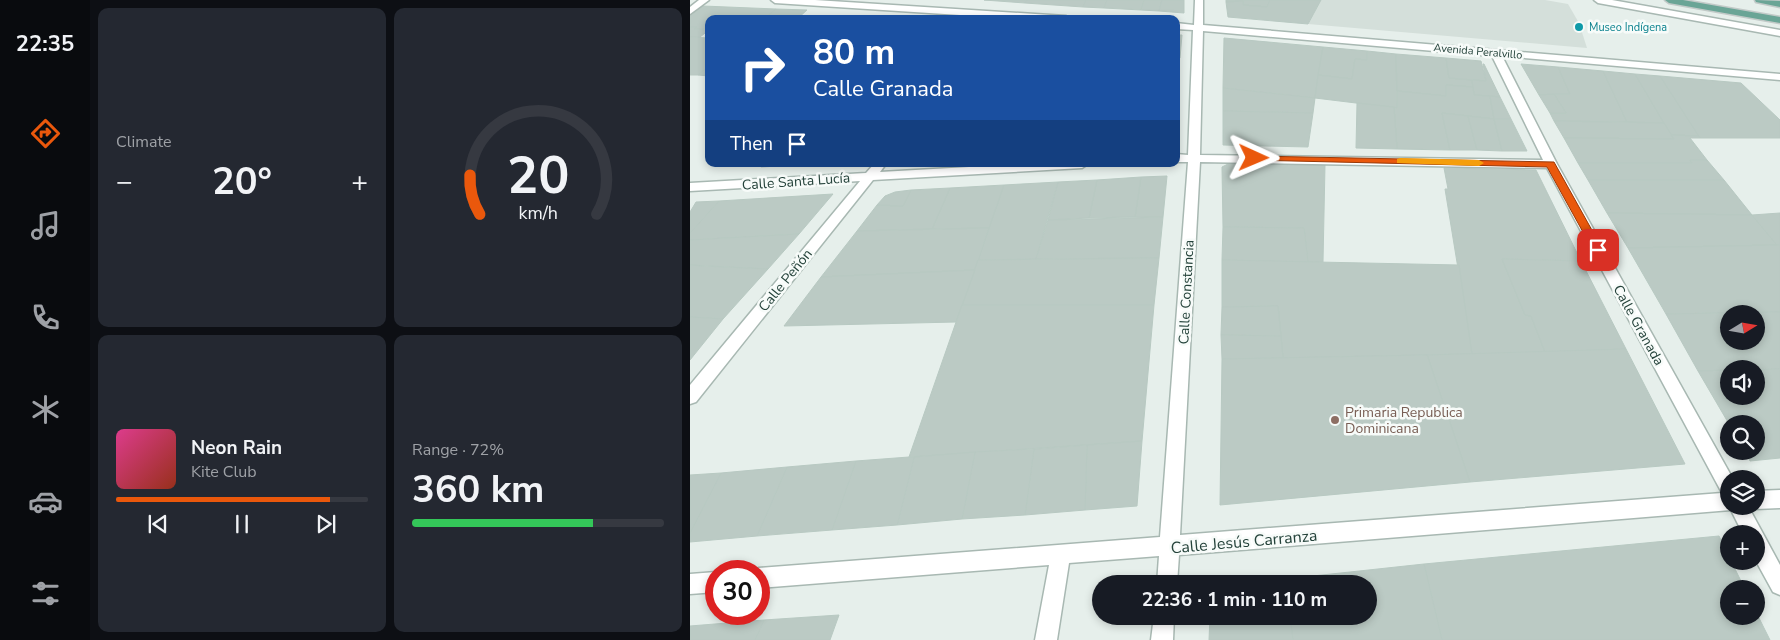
<!DOCTYPE html>
<html lang="en">
<head>
<meta charset="utf-8">
<style>
	:root { --surface:#171b24; --page:#242831; --text:#f1f3f6; --muted:#9ea1a6; --line:#363941; --accent:#ea580c }
	body { margin:0; font-family:"Nunito Sans",sans-serif; background:var(--page); color:var(--text); height:100vh; display:flex; flex-direction:column; font-size:19px; white-space:nowrap }
	* { box-sizing:border-box; margin:0 }
	p { font-size:16px; color:var(--muted) }
	.icon { flex:none; width:28px; height:28px; fill:none; stroke:currentColor; stroke-width:2; stroke-linecap:round; stroke-linejoin:round }
	.map { position:relative; flex:1; overflow:hidden }
	.drawer { display:flex; flex-direction:column; gap:8px; padding:8px; background:#0d0f14; width:600px }
	.drawer>* { flex:none }
	.banner { position:absolute; left:15px; top:15px; width:475px; height:152px; border-radius:10px; box-shadow:0 2px 8px #0003; background:#1a4fa0; color:#fff; overflow:hidden }
	.needle { width:32px; rotate:79deg }
	.fabs { position:absolute; left:1030px; top:305px; display:grid; gap:10px }
	.fabs a { display:grid; place-items:center; width:45px; height:45px; border-radius:50%; background:var(--surface); box-shadow:0 2px 8px #0003; font-size:25px }
	.speed { position:absolute; left:15px; top:560px; display:flex; gap:10px; font-size:25px; font-weight:700; text-align:center }
	.speed>* { display:grid; place-content:center; width:65px; height:65px; border-radius:50%; background:var(--surface); box-shadow:0 2px 8px #0003; line-height:1 }
	.speed .limit { border:8px solid #d22; background:#fff; color:#111 }
	.pin { position:absolute; display:grid; place-items:center; width:42px; height:42px; color:#fff; margin:-21px; border-radius:10px; box-shadow:0 2px 8px #0006 }
	.me { position:absolute; width:55px; margin:-28px; rotate:91deg; stroke-linejoin:round; filter:drop-shadow(0 0 4px #0008) }
	.turn { display:flex; align-items:center; gap:18px; height:105px; padding:0 25px; font-size:22px }
	.turn .icon { width:65px; height:65px; stroke-width:2.5 }
	.turn b { display:block; font-size:35px; line-height:42px }
	.then { display:flex; align-items:center; height:48px; padding:0 25px; background:#0003; gap:10px; font-size:19px }
	.big { font-size:38px; font-weight:700; line-height:1.1 }
	.drawer .tile { flex:1; display:flex; flex-direction:column; justify-content:center; gap:8px; min-width:0; padding:0 18px; border-radius:10px; background:var(--page) }
	.drawer .dial { align-items:center; gap:0 }
	.dial svg { height:130px; overflow:visible; fill:none; stroke:var(--line); stroke-width:7; stroke-linecap:round; text-anchor:middle }
	.dial text { fill:var(--text); stroke:none }
	.song { display:flex; align-items:center; gap:15px }
	.cover { width:60px; height:60px; border-radius:8px; background:linear-gradient(135deg,hsl(330 70% 55%),hsl(10 70% 35%)) }
	.played { height:5px; border-radius:2px; background:linear-gradient(90deg,var(--accent) 85%,var(--line) 85%) }
	.keys { display:flex; justify-content:space-around; direction:ltr }
	.heat { display:flex; justify-content:space-between; align-items:center; font-size:28px; direction:ltr }
	.charge { height:8px; border-radius:4px; background:linear-gradient(90deg,#34c759 72%,var(--line) 0) }
	.drawer .tiles { flex:1; display:grid; gap:8px; grid-template-columns:repeat(2,1fr) }
	.trip { position:absolute; left:402px; top:575px; width:285px; height:50px; border-radius:25px; background:var(--surface); box-shadow:0 2px 8px #0003; font-weight:700; line-height:50px; text-align:center }
	main { display:flex; flex:1; min-height:0 }
	.tabs { display:flex; flex-direction:column; width:90px; justify-content:space-around; align-items:center; background:#090b0e; color:var(--muted) }
	.tabs .icon { width:35px; height:35px }
	.tabs .current { color:var(--accent) }
	.tabs b { font-size:22px; color:var(--text) }
	.map>svg:first-child { display:block }
	.built { fill:#d4dfda }
	.building { fill:#bbcac4; stroke:#b8c9c2; fill-rule:evenodd }
	.lines { fill:none; stroke-linecap:round; stroke-linejoin:round }
	.minor-casing { stroke:#a8b8b2; stroke-width:3 }
	.major-casing { stroke:#c2cac8; stroke-width:3 }
	.minor { fill:#fff; fill-rule:evenodd }
	.major { fill:#6aa596; fill-rule:evenodd }
	.route { fill:#ea580c; stroke:#983908 }
	.slow { fill:#f59e0b }
	.culture-dot { fill:#0f9aa8; stroke:#f7fbf9; stroke-width:2 }
	.education-dot { fill:#8d6e63; stroke:#f7fbf9; stroke-width:2 }
	.labels { text-anchor:middle; stroke-width:5; stroke-linejoin:round; paint-order:stroke }
	.far-culture-label { font-size:11px; fill:#0d838f; stroke:#f7fbf9; text-anchor:start }
	.far-street-label { font-size:11px; fill:#24423a; stroke:#f7fbf9 }
	.street-label { font-size:14px; fill:#24423a; stroke:#f7fbf9 }
	.education-label { font-size:14px; fill:#785e54; stroke:#f7fbf9; text-anchor:start }
	.near-street-label { font-size:16px; fill:#24423a; stroke:#f7fbf9 }
</style>
</head>
<body>
<main>
<nav class="tabs">
<b>22:35</b>
<svg class="icon current" aria-label="directions" viewBox="0 0 24 24"><path d="M12 3l9 9-9 9-9-9zM9 14v-3h6M13 9l2 2-2 2"/></svg>
<svg class="icon" aria-label="music" viewBox="0 0 24 24"><path d="M9 18V5l10-2v13"/><circle cx="6" cy="18" r="3"/><circle cx="16" cy="16" r="3"/></svg>
<svg class="icon" aria-label="phone" viewBox="0 0 24 24"><path d="M5 4h4l2 5-3 2q2 4 5 5l2-3 5 2v4C11 20 4 13 5 4z"/></svg>
<svg class="icon" aria-label="climate" viewBox="0 0 24 24"><path d="M12 3v18M4 7l16 10M4 17L20 7"/></svg>
<svg class="icon" aria-label="car" viewBox="0 0 24 24"><path d="M5 17H2v-5l4-1 3-4h7l3 4 3 1v5h-3M9 17h6M6 11h13"/><circle cx="7" cy="17" r="2"/><circle cx="17" cy="17" r="2"/></svg>
<svg class="icon" aria-label="filters" viewBox="0 0 24 24"><path d="M4 7h16M4 17h16"/><circle cx="9" cy="7" r="2"/><circle cx="15" cy="17" r="2"/></svg>
</nav>
<section class="drawer">
<div class="tiles">
<div class="tile"><p>Climate</p>
<div class="heat"><a>−</a><b class="big">20°</b><a>+</a></div>
</div>
<div class="tile dial"><svg viewBox="0 0 100 80">
<path d="M14 69A42 42 0 1 1 86 69"/>
<path d="M14 69A42 42 0 0 1 8 45" stroke="#ea580c"/>
<text x="50" y="56" font-size="32" font-weight="700">20</text>
<text x="50" y="72" font-size="11">km/h</text>
</svg></div>
<div class="tile">
<div class="song"><i class="cover"></i><div><b>Neon Rain</b><p>Kite Club</p></div></div>
<div class="played"></div>
<div class="keys"><svg class="icon" aria-label="previous" viewBox="0 0 24 24"><path d="M18 5L8 12l10 7zM5 5v14"/></svg><svg class="icon" aria-label="pause" viewBox="0 0 24 24"><path d="M8 5v14M16 5v14"/></svg><svg class="icon" aria-label="next" viewBox="0 0 24 24"><path d="M6 5l10 7-10 7zM19 5v14"/></svg></div>
</div>
<div class="tile"><p>Range · 72%</p><b class="big">360 km</b><div class="charge"></div></div>
</div>
</section>
<div class="map">
<svg width="1090" height="640" viewBox="0 0 1090 640">
	<rect width="100%" height="100%" fill="#e6efeb"/>
	<!-- built -->
	<polygon class="built" points="631,0 855,0 878,4 889,23 897,48 618,24"/>
	<!-- building -->
	<g class="building">
		<polygon points="294,0 337,0 335,3"/>
		<polygon points="337,0 396,0 393,7 335,3"/>
		<polygon points="396,0 417,0 414,8 393,7"/>
		<polygon points="417,0 454,0 451,10 414,8"/>
		<polygon points="454,0 472,0 469,11 451,10"/>
		<polygon points="472,0 494,0 494,13 469,11"/>
		<polygon points="536,0 580,0 577,7 553,5 553,1 536,2"/>
		<polygon points="580,0 631,0 618,24 538,17 536,2 553,1 553,5 577,7"/>
		<polygon points="13,6 86,9 74,19 19,19 19,29 4,29 7,27 0,27 0,16"/>
		<polygon points="86,9 117,10 107,19 74,19"/>
		<polygon points="0,27 7,27 4,29 19,30 10,37 0,37"/>
		<polygon points="486,35 492,35 490,58 486,58"/>
		<polygon points="0,37 19,38 19,66 8,75 0,75"/>
		<polygon points="534,38 633,47 625,98 533,88"/>
		<polygon points="633,47 677,51 677,60 665,59 662,79 628,75"/>
		<polygon points="677,51 706,54 707,108 625,98 628,75 662,79 665,59 677,60"/>
		<polygon points="706,54 756,58 759,78 782,80 783,87 756,85 756,96 707,91"/>
		<polygon points="756,58 791,61 796,81 759,78"/>
		<polygon points="793,64 794,64 810,97 784,95 782,80 796,81"/>
		<polygon points="831,64 868,67 880,94 849,95"/>
		<polygon points="19,66 19,76 8,75"/>
		<polygon points="868,67 913,71 937,122 864,121 860,113 876,113 864,94 880,94"/>
		<polygon points="913,71 945,74 974,123 937,122"/>
		<polygon points="945,74 970,76 1009,136 981,135"/>
		<polygon points="970,76 1051,83 1090,120 1090,138 1010,138"/>
		<polygon points="756,85 783,87 784,95 800,96 804,119 752,113 760,150 707,149 704,107 707,108 707,91 756,96"/>
		<polygon points="533,88 625,98 623,113 533,111"/>
		<polygon points="864,94 876,113 860,113 849,95"/>
		<polygon points="800,96 810,97 821,119 804,119"/>
		<polygon points="667,103 704,107 707,149 666,148"/>
		<polygon points="533,111 623,113 618,147 533,145"/>
		<polygon points="752,113 778,116 787,150 760,150"/>
		<polygon points="778,116 804,119 812,151 787,150"/>
		<polygon points="804,119 821,119 837,151 812,151"/>
		<polygon points="864,121 974,123 984,139 874,138"/>
		<polygon points="981,135 1009,136 1010,138 1000,138 1017,160 1000,160 1002,163 888,163 874,138 984,139"/>
		<polygon points="1000,160 1017,160 1034,180 898,180 888,163 1002,163"/>
		<polygon points="540,163 635,165 633,262 618,262 614,228 533,227 532,167"/>
		<polygon points="73,164 122,164 71,167"/>
		<polygon points="754,168 846,170 891,261 812,259 835,315 841,316 855,352 782,354 755,189 758,189"/>
		<polygon points="477,176 473,217 445,217 451,177"/>
		<polygon points="451,177 445,217 399,218 407,180"/>
		<polygon points="407,180 399,218 358,220 368,182"/>
		<polygon points="898,180 1034,180 1062,215 917,213"/>
		<polygon points="368,182 346,259 288,260 314,185"/>
		<polygon points="314,185 299,228 242,229 260,188"/>
		<polygon points="260,188 242,229 167,231 187,205 213,206 221,190"/>
		<polygon points="221,190 213,206 187,205 195,196 205,192"/>
		<polygon points="143,194 109,234 0,240 0,233 29,201"/>
		<polygon points="29,201 0,233 0,212 6,202"/>
		<polygon points="917,213 1062,215 1087,245 938,248"/>
		<polygon points="1090,213 1090,245 1087,245 1062,215"/>
		<polygon points="473,217 469,258 346,259 358,220"/>
		<polygon points="533,227 614,228 618,262 532,260"/>
		<polygon points="299,228 285,270 131,277 167,231"/>
		<polygon points="109,234 78,269 0,265 0,240"/>
		<polygon points="1087,245 1090,245 1090,312 976,314 938,248"/>
		<polygon points="469,258 464,305 272,305 288,260"/>
		<polygon points="812,259 891,261 936,349 855,352 841,316 835,315"/>
		<polygon points="532,260 769,265 782,354 593,358 588,306 532,307"/>
		<polygon points="0,265 12,266 78,269 33,319 0,317"/>
		<polygon points="285,270 266,322 94,326 131,277"/>
		<polygon points="272,305 464,305 452,441 219,457"/>
		<polygon points="588,306 591,336 531,335 532,307"/>
		<path d="M 1090,312 L 1090,369 L 1008,371 L 976,314 ZM 1039,314 L 1066,314 L 1066,341 L 1039,341 Z"/>
		<polygon points="0,317 33,319 0,360"/>
		<polygon points="531,335 591,336 593,358 532,359"/>
		<polygon points="936,349 995,464 780,482 737,355"/>
		<polygon points="737,355 780,482 530,505 532,359"/>
		<polygon points="1090,369 1090,458 1060,461 1055,451 1066,451 1066,424 1039,424 1008,371 1039,370 1039,396 1066,396 1066,370"/>
		<polygon points="452,441 447,506 395,510 397,445"/>
		<polygon points="397,445 395,510 335,515 344,449"/>
		<polygon points="344,449 335,515 272,519 285,452"/>
		<polygon points="285,452 272,519 207,525 224,457"/>
		<polygon points="219,457 224,457 207,525 142,530 166,461"/>
		<polygon points="166,461 142,530 67,536 97,467"/>
		<polygon points="97,467 67,536 0,542 0,533 31,473"/>
		<polygon points="31,473 0,533 0,475"/>
		<polygon points="1029,536 1039,556 1039,561 1041,561 1055,589 1039,589 1039,616 1066,616 1066,612 1080,640 752,640 734,564"/>
		<polygon points="734,564 752,640 603,640 600,616 679,616 679,584 596,584 595,579"/>
		<polygon points="595,579 596,584 549,584"/>
		<polygon points="149,615 140,640 65,640 74,620"/>
		<polygon points="520,616 600,616 603,640 519,640"/>
		<polygon points="74,620 65,640 0,640 0,626"/>
	</g>
	<g class="lines">
		<!-- minor casing -->
		<g class="minor-casing">
			<g id="minor">
				<polygon points="9,0 19,0 0,14 0,7"/>
				<polygon points="81,0 125,0 376,16 380,19 331,19 85,3"/>
				<path d="M 505,0 L 513,0 L 513,25 L 1090,74 L 1090,80 L 812,56 L 867,164 L 1043,479 L 1039,479 L 1039,506 L 1058,506 L 1090,565 L 1090,595 L 1083,592 L 1066,561 L 1066,534 L 1053,534 L 1041,510 L 489,555 L 487,584 L 467,584 L 469,556 L 379,563 L 367,640 L 345,640 L 359,565 L 69,588 L 69,571 L 62,571 L 69,568 L 470,537 L 498,162 L 486,162 L 486,154 L 498,155 L 503,30 L 486,29 L 486,23 L 504,25 ZM 513,31 L 802,56 L 853,160 L 510,155 ZM 510,162 L 857,168 L 1032,493 L 490,535 Z"/>
				<polygon points="904,0 922,0 1090,30 1090,36 908,3"/>
				<polygon points="184,164 196,164 190,172 332,164 398,164 392,168 183,180 6,402 0,404 0,385 170,181 0,191 0,183 176,173"/>
				<polygon points="1090,490 1090,508 1066,509 1059,506 1066,506 1066,491"/>
				<polygon points="26,572 26,592 0,594 0,574"/>
				<polygon points="464,616 484,616 483,640 461,640"/>
			</g>
		</g>
		<!-- major casing -->
		<g class="major-casing">
			<g id="major">
				<polygon points="975,0 993,0 1090,17 1090,23 979,3"/>
				<polygon points="1065,0 1090,1 1090,7 1066,2"/>
			</g>
		</g>
		<!-- minor -->
		<use href="#minor" class="minor"/>
		<!-- major -->
		<use href="#major" class="major"/>
	</g>
	<!-- route -->
	<polygon class="route" points="564,156 864,162 913,250 911,252 904,252 857,167 560,160 560,157"/>
	<!-- slow -->
	<polygon class="slow" points="710,158 789,160 794,163 789,166 707,163 707,159"/>
	<!-- markers -->
	<circle class="culture-dot" cx="889" cy="27" r="5"/>
	<circle class="education-dot" cx="645" cy="420" r="5"/>
	<g class="labels">
		<!-- far-culture labels -->
		<g class="far-culture-label">
			<text x="899" y="31">Museo Indígena</text>
		</g>
		<!-- far-street labels -->
		<g class="far-street-label">
			<text transform="translate(788 51) rotate(5)" y="4">Avenida Peralvillo</text>
		</g>
		<!-- street labels -->
		<g class="street-label">
			<text transform="translate(106 181) rotate(-4)" y="5">Calle Santa Lucía</text>
			<text transform="translate(95 280) rotate(-51)" y="5">Calle Peñón</text>
			<text transform="translate(496 292) rotate(-87)" y="5">Calle Constancia</text>
			<text transform="translate(949 325) rotate(61)" y="5">Calle Granada</text>
		</g>
		<!-- education labels -->
		<g class="education-label">
			<text x="655" y="417">Primaria Republica<tspan x="655" dy="16">Dominicana</tspan></text>
		</g>
		<!-- near-street labels -->
		<g class="near-street-label">
			<text transform="translate(554 541) rotate(-5)" y="6">Calle Jesús Carranza</text>
		</g>
	</g>
</svg>
<div class="fabs">
<a><svg class="needle" viewBox="-14 -14 28 28"><path d="M0-13l5 13h-10z" fill="#e53935"/><path d="M0 13l5-13h-10z" fill="#9ea1a6"/></svg></a>
<a><svg class="icon" aria-label="sound" viewBox="0 0 24 24"><path d="M4 9h4l5-4v14l-5-4H4zM17 9q2 3 0 6"/></svg></a>
<a><svg class="icon" aria-label="search" viewBox="0 0 24 24"><circle cx="10" cy="10" r="6"/><path d="M15 15l6 6"/></svg></a>
<a><svg class="icon" aria-label="layers" viewBox="0 0 24 24"><path d="M12 4l9 5-9 5-9-5zM3 14l9 5 9-5"/></svg></a>
<a>+</a>
<a>−</a>
</div>
<div class="speed"><div class="limit">30</div></div>
<div class="pin" style="left:908px;top:250px;background:#d93025"><svg class="icon" aria-label="arrive" viewBox="0 0 24 24"><path d="M6 21V4h12l-3 4 3 4H6"/></svg></div>
<svg class="me" style="left:564px;top:158px" viewBox="-20 -20 40 40"><path d="M0-17L14 15 0 8-14 15z" fill="#ea580c" stroke="#fff" stroke-width="4"/></svg>
<div class="trip">22:36 · 1 min · 110 m</div>
<div class="banner">
<div class="turn"><svg class="icon" aria-label="right" viewBox="0 0 24 24"><path d="M7 20v-9h11M14 6l5 5-5 5"/></svg><div><b>80 m</b>Calle Granada</div></div>
<div class="then">Then<svg class="icon" aria-label="arrive" viewBox="0 0 24 24"><path d="M6 21V4h12l-3 4 3 4H6"/></svg></div>
</div>
</div>
</main>
</body>
</html>
